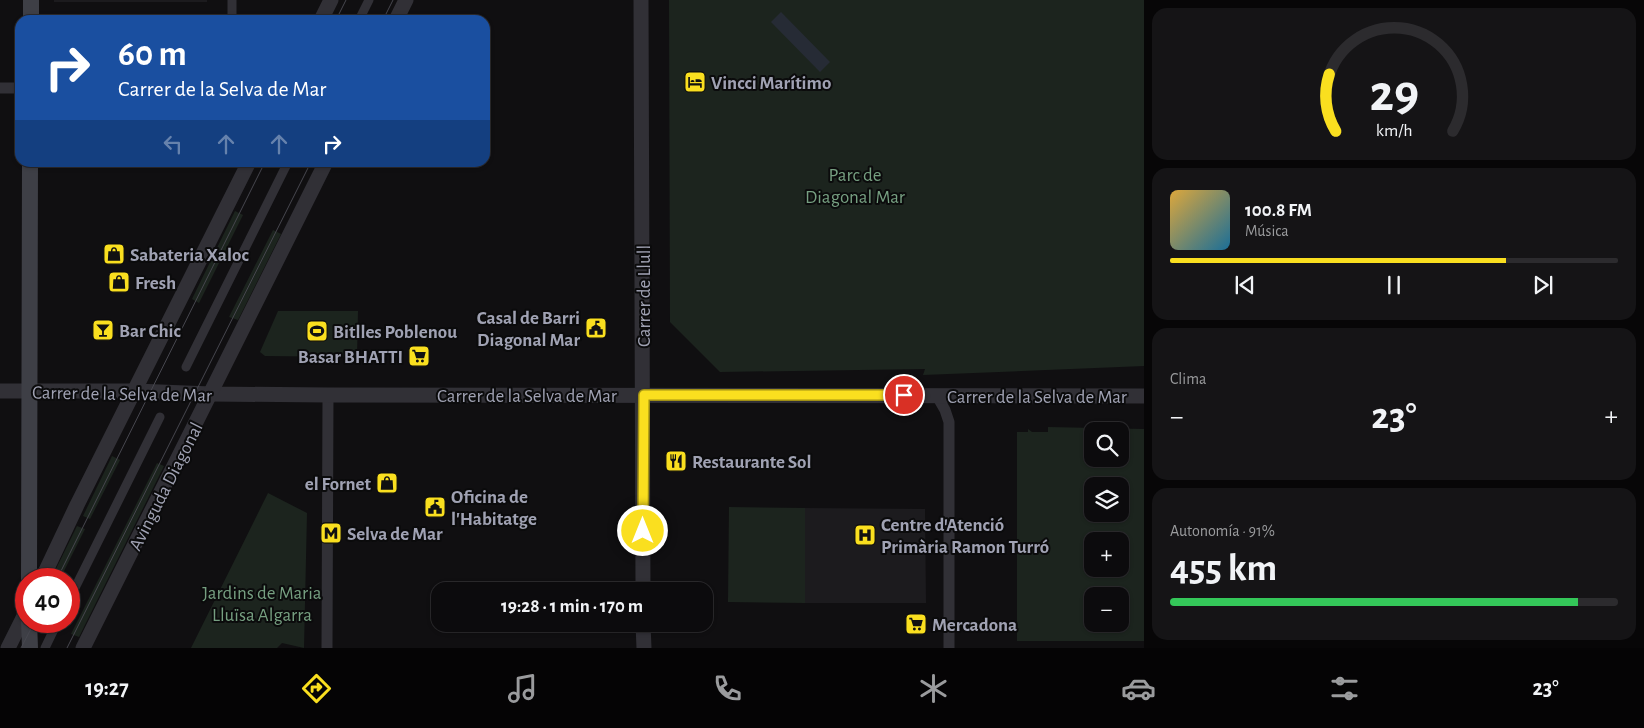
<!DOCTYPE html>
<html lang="es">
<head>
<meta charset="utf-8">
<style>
	:root { --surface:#0c0b0d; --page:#151416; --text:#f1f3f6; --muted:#9a9b9d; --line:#2c2b2e; --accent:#fadf1f }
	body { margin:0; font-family:"Alegreya Sans",sans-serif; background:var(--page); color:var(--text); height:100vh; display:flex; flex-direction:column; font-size:19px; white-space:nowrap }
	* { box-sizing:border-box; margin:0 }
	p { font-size:16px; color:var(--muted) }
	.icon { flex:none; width:28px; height:28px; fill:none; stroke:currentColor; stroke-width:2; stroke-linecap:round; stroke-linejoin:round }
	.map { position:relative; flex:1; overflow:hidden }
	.side { display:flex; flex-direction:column; gap:8px; padding:8px; background:#070607; width:500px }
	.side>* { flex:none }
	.guide { position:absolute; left:15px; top:15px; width:475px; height:152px; border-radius:15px; box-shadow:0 1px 4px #0004,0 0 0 1px var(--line); background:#1a4fa0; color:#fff; overflow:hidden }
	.tools { position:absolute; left:1084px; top:422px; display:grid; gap:10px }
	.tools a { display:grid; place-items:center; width:45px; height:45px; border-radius:10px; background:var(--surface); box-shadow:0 1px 4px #0004,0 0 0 1px var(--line); font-size:25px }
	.speed { position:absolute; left:15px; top:568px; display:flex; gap:10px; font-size:25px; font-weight:700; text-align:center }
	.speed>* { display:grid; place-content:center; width:65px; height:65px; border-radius:50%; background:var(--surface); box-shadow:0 1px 4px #0004,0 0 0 1px var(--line); line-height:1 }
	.speed .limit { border:8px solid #d22; background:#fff; color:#111 }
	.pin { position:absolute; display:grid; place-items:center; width:42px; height:42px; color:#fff; margin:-21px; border:2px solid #fff; border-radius:50%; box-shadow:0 1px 5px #0007 }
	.me { position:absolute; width:55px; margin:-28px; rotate:0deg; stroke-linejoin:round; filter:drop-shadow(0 0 4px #0008) }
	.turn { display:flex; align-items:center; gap:18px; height:105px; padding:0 20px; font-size:22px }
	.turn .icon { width:65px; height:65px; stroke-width:2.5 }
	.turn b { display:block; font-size:35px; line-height:42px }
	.lanes { display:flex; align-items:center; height:48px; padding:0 20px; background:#0003; justify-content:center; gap:25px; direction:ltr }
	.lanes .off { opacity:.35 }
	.big { font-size:38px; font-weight:700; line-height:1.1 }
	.side .card { flex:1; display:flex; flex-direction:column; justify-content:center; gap:8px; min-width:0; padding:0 18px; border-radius:15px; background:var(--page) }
	.side .dial { align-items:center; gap:0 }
	.dial svg { height:130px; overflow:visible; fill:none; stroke:var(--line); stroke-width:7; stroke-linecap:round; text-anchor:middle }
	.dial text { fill:var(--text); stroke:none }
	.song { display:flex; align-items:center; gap:15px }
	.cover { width:60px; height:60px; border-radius:8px; background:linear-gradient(135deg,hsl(40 70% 55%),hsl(200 70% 35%)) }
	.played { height:5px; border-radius:2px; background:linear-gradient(90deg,var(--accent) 75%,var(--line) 75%) }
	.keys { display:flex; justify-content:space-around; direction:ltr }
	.heat { display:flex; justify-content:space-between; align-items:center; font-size:28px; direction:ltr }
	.charge { height:8px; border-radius:4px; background:linear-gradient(90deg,#34c759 91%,var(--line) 0) }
	.trip { position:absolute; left:431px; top:582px; width:282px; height:50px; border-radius:15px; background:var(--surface); box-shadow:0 1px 4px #0004,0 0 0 1px var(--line); font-weight:700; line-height:50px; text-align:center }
	.tabs { display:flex; height:80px; justify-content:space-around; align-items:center; background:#050405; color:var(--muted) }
	.tabs .icon { width:35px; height:35px }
	.tabs .on { color:var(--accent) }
	.tabs b { font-size:22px; color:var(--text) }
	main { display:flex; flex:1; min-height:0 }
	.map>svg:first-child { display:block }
	.built { fill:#1c1b1e }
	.green { fill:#1c241e; fill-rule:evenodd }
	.water { fill:#262b35 }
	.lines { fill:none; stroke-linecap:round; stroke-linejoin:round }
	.pedestrian { stroke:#313036; stroke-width:9 }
	.minor { stroke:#313036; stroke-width:11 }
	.tertiary { stroke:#313036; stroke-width:15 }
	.secondary { stroke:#3e3f46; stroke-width:16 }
	.tram { stroke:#47474f; stroke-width:1 }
	.route-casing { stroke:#a29114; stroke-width:12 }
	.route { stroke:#fadf1f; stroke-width:9 }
	.labels { text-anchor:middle; stroke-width:4; stroke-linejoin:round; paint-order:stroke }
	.poi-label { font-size:19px; font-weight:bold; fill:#a0a2b3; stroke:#0b0b0c; text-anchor:start }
	.park-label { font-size:19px; fill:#769f81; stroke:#0b0b0c }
	.street-label { font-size:19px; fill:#a0a2b3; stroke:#0b0b0c }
</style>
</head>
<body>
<main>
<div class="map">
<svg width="1144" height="648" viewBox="0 0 1144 648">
	<rect width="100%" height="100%" fill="#100f11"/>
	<!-- built -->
	<g class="built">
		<rect x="54" y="0" width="153" height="2"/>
		<polygon points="805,508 925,509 926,603 805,603"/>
	</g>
	<!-- green -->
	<g class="green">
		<polygon points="669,0 1144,0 1144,366 923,375 925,369 720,372 670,322"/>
		<polygon points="235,211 243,215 199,303 192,299"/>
		<polygon points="273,230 281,234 238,320 229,317"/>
		<polygon points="278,311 358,311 357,357 265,356 260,352"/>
		<path d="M 1048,427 L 1144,429 L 1144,641 L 1017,641 L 1017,432 L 1028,432 L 1028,429 L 1032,432 L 1048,432 ZM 1092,431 L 1120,431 L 1120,459 L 1092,459 ZM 1092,486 L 1120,486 L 1120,514 L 1092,514 ZM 1092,541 L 1120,541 L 1120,569 L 1092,569 ZM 1092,596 L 1120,596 L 1120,624 L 1092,624 Z"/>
		<polygon points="112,456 120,460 90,519 83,516"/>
		<polygon points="157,463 164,466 79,637 71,634"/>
		<polygon points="268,493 307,513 304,648 282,643 277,648 191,648"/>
		<polygon points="729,507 805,508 805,603 728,602"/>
		<polygon points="77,526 85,529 60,579 51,579"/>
	</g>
	<!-- water -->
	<polygon class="water" points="781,12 830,62 820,72 771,22"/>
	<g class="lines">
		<!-- pedestrian -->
		<g class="pedestrian">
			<polyline points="232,0 232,20"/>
			<polyline points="359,20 369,0"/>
			<polyline points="186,367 288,162"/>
			<polyline points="69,600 160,417"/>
			<polyline points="45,648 58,621"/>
		</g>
		<!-- minor -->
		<g class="minor">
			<polyline points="0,88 20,88"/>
			<polyline points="937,396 945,410 949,422 949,648"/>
			<polyline points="327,648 328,395"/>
		</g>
		<!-- tertiary -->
		<g class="tertiary">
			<polyline points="641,0 643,591"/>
			<polyline points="321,20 331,0"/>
			<polyline points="396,20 406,0"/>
			<polyline points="0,391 135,391 211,394 328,395 1144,396"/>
			<polyline points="42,579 77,505 249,162"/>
			<polyline points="643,624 644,648"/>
			<polyline points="8,648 26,612"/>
			<polyline points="83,648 326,162"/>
		</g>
		<!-- secondary -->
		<g class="secondary">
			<polyline points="31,20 31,0"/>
			<polyline points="29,579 30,162"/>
			<polyline points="29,621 30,648"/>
		</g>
		<!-- tram -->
		<g class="tram">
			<polyline points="336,20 346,0"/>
			<polyline points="383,20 393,0"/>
			<polyline points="57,579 265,162"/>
			<polyline points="21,648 35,621"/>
			<polyline points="67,648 311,162"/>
		</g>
	</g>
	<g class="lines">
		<!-- route casing -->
		<g class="route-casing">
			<polyline id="route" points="643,531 644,395 904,395"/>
		</g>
		<!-- route -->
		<use href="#route" class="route"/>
	</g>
	<!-- icons -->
	<defs>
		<g id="hotel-square" transform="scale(1.125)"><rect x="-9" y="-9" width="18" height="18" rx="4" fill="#fadf1f" stroke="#0b0b0c"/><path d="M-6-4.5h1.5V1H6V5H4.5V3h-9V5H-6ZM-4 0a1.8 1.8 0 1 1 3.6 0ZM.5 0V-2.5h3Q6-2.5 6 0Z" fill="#111"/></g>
		<g id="shop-square" transform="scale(1.125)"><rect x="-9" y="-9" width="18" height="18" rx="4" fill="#fadf1f" stroke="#0b0b0c"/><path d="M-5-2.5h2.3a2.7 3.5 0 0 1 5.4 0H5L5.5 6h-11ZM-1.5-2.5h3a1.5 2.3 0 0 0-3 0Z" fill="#111"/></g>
		<g id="civic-square" transform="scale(1.125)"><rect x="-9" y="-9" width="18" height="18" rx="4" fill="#fadf1f" stroke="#0b0b0c"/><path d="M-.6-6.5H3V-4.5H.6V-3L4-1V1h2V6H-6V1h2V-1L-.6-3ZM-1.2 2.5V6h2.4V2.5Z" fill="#111"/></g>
		<g id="bar-square" transform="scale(1.125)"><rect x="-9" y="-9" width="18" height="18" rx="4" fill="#fadf1f" stroke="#0b0b0c"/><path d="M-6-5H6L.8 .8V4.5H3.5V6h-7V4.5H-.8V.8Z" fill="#111"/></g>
		<g id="stadium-square" transform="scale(1.125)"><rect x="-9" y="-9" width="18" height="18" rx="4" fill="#fadf1f" stroke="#0b0b0c"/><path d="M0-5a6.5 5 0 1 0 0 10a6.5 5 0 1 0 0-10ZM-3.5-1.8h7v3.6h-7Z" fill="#111"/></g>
		<g id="supermarket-square" transform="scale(1.125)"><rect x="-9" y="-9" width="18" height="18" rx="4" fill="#fadf1f" stroke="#0b0b0c"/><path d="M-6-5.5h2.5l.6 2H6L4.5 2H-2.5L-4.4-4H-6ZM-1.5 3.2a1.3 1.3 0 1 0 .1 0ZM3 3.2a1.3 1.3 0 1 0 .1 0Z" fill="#111"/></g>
		<g id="restaurant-square" transform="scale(1.125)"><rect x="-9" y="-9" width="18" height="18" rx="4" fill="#fadf1f" stroke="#0b0b0c"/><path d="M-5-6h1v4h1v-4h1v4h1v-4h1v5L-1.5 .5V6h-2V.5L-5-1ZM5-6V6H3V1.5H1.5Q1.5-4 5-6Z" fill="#111"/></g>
		<g id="metro-square" transform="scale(1.125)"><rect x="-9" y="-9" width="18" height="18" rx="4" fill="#fadf1f" stroke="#0b0b0c"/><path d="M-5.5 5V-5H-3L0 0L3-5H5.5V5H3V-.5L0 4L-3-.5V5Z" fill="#111"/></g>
		<g id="hospital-square" transform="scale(1.125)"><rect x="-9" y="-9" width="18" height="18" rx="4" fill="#fadf1f" stroke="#0b0b0c"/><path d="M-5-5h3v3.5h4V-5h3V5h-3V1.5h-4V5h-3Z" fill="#111"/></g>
	</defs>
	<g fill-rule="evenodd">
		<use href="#hotel-square" x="695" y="82"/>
		<use href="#shop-square" x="114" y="254"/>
		<use href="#shop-square" x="119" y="282"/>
		<use href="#civic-square" x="596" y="328"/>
		<use href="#bar-square" x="103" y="330"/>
		<use href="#stadium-square" x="317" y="331"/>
		<use href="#supermarket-square" x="419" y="356"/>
		<use href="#restaurant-square" x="676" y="461"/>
		<use href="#shop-square" x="387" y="483"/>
		<use href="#civic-square" x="435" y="507"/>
		<use href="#metro-square" x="331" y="533"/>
		<use href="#hospital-square" x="865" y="535"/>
		<use href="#supermarket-square" x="916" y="624"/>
	</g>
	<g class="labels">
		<!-- poi labels -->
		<g class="poi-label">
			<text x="711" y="89">Vincci Marítimo</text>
			<text x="130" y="261">Sabateria Xaloc</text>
			<text x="135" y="289">Fresh</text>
			<text x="580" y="324" text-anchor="end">Casal de Barri<tspan x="580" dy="22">Diagonal Mar</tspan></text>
			<text x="119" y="337">Bar Chic</text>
			<text x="333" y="338">Bitlles Poblenou</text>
			<text x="403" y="363" text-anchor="end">Basar BHATTI</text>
			<text x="692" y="468">Restaurante Sol</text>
			<text x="371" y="490" text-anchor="end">el Fornet</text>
			<text x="451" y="503">Oficina de<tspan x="451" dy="22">l'Habitatge</tspan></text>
			<text x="881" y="531">Centre d'Atenció<tspan x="881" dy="22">Primària Ramon Turró</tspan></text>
			<text x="347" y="540">Selva de Mar</text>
			<text x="932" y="631">Mercadona</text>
		</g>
		<!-- park labels -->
		<g class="park-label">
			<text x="855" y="181">Parc de<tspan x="855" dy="22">Diagonal Mar</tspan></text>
			<text x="262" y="599">Jardins de Maria<tspan x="262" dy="22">Lluïsa Algarra</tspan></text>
		</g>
		<!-- street labels -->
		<g class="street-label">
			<text transform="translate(643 296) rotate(-90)" y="7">Carrer de Llull</text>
			<text transform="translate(122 393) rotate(1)" y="7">Carrer de la Selva de Mar</text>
			<text x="527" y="402">Carrer de la Selva de Mar</text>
			<text x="1037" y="403">Carrer de la Selva de Mar</text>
			<text transform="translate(165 486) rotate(-63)" y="7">Avinguda Diagonal</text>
		</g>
	</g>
</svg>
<div class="tools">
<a><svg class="icon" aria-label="search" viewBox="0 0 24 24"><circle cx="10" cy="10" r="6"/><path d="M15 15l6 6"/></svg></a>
<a><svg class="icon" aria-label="layers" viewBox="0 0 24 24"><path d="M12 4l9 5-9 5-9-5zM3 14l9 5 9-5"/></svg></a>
<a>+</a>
<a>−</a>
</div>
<div class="speed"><div class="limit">40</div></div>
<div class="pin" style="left:904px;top:395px;background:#d93025"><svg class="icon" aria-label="arrive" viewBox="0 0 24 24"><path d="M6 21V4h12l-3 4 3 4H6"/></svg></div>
<svg class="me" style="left:643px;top:531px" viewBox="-20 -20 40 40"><circle r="17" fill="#fadf1f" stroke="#fff" stroke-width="3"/><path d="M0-11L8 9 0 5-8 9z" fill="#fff"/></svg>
<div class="trip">19:28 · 1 min · 170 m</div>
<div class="guide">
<div class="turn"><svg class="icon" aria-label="right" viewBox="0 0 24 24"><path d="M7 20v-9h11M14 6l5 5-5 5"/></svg><div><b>60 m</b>Carrer de la Selva de Mar</div></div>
<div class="lanes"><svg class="icon off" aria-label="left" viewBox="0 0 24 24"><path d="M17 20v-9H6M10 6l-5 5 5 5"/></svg><svg class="icon off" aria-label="ahead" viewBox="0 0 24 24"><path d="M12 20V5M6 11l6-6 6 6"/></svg><svg class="icon off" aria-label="ahead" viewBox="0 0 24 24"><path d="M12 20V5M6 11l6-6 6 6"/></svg><svg class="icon" aria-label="right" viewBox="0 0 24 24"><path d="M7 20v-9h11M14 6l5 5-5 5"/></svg></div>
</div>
</div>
<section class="side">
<div class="card dial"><svg viewBox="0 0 100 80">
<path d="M14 69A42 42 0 1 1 86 69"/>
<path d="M14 69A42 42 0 0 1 10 34" stroke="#fadf1f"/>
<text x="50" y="56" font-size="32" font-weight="700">29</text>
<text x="50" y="72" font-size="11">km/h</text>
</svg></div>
<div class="card">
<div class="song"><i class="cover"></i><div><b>100.8 FM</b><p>Música</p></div></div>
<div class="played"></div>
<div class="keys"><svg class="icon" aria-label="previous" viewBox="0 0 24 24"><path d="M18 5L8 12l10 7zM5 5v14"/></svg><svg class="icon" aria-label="pause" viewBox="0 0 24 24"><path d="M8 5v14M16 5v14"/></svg><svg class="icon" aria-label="next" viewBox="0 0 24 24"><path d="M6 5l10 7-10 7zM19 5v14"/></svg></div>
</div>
<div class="card"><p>Clima</p>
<div class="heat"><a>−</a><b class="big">23°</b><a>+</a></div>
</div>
<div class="card"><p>Autonomía · 91%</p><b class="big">455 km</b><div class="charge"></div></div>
</section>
</main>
<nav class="tabs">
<b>19:27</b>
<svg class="icon on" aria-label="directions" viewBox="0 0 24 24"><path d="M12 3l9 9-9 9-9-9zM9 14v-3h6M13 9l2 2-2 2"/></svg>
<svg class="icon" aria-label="music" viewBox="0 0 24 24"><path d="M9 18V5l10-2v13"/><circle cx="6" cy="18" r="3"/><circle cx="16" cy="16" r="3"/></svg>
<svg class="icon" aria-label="phone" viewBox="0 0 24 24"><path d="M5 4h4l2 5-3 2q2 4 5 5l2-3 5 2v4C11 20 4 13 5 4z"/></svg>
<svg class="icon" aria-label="climate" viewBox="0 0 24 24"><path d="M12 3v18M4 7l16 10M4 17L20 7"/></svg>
<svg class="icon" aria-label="car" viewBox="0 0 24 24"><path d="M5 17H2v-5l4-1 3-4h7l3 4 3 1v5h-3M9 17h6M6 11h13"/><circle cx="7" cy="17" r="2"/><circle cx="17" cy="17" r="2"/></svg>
<svg class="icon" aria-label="filters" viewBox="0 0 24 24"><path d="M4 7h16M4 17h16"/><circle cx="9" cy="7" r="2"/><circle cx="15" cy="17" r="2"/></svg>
<b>23°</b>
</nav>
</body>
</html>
